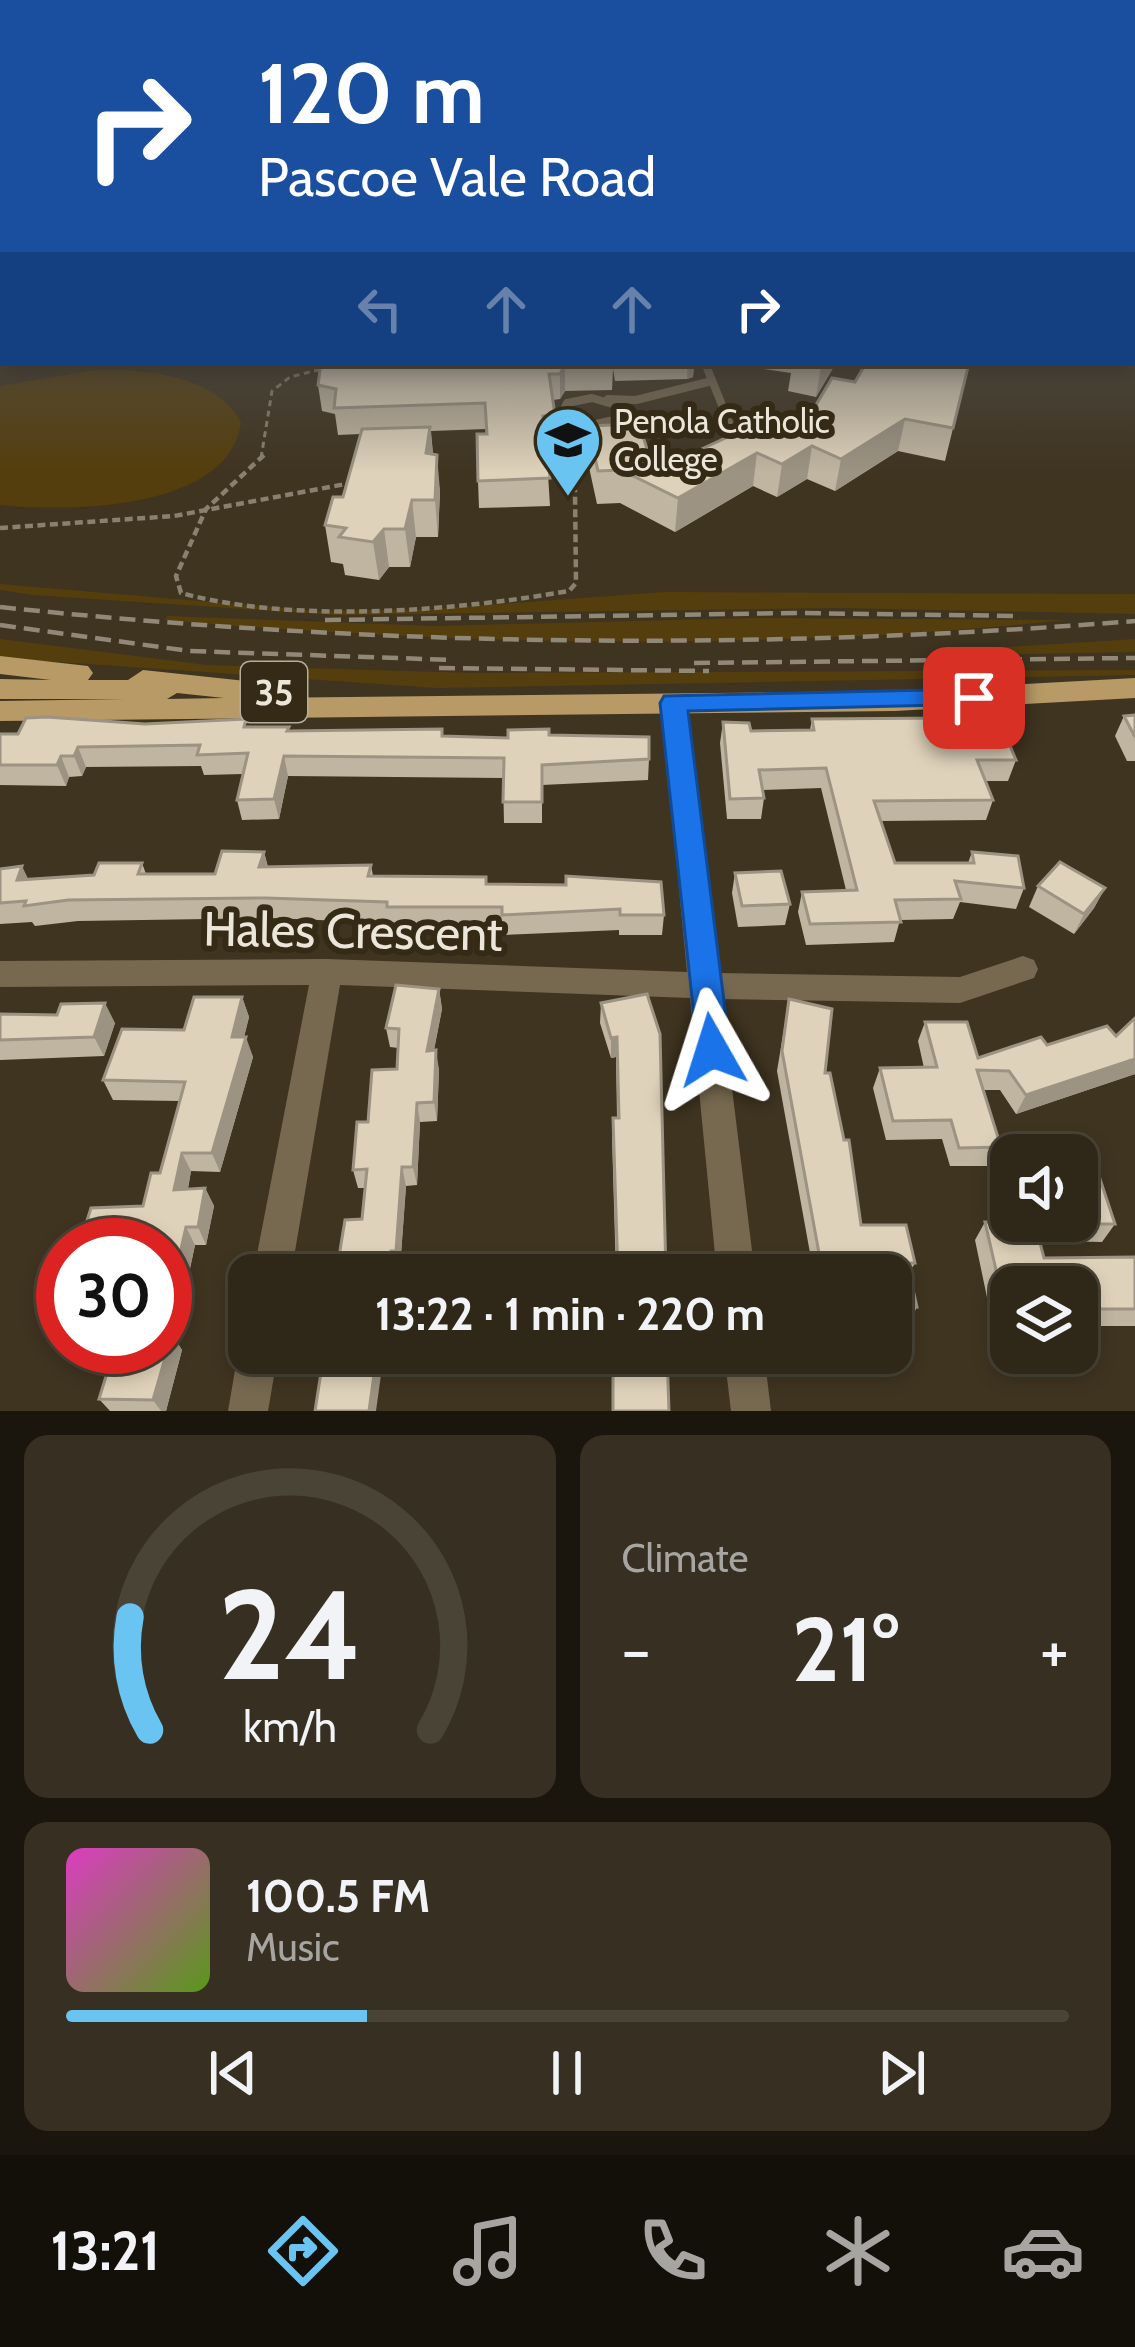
<!DOCTYPE html>
<html lang="en">
<head>
<meta charset="utf-8">
<style>
	:root { --surface:#2f2718; --page:#372f21; --text:#f1f3f6; --muted:#a7a5a2; --line:#4a4437; --accent:#69c4f1 }
	body { margin:0; font-family:Cabin,sans-serif; background:var(--page); color:var(--text); height:100vh; display:flex; flex-direction:column; font-size:45px; white-space:nowrap }
	* { box-sizing:border-box; margin:0 }
	p { font-size:39px; color:var(--muted) }
	.icon { flex:none; width:66px; height:66px; fill:none; stroke:currentColor; stroke-width:2; stroke-linecap:round; stroke-linejoin:round }
	.map { position:relative; height:1411px; overflow:hidden }
	.details { display:flex; flex-direction:column; gap:24px; padding:24px; background:#1a150d; flex:1 }
	.details>* { flex:none }
	.banner { position:absolute; left:0px; top:0px; width:1137px; height:366px; box-shadow:0 6px 18px #0003,0 0 0 3px var(--line); background:#1a4fa0; color:#fff; overflow:hidden }
	.tools { position:absolute; left:990px; top:1134px; display:grid; gap:24px }
	.tools a { display:grid; place-items:center; width:108px; height:108px; border-radius:24px; background:var(--surface); box-shadow:0 6px 18px #0003,0 0 0 3px var(--line); font-size:60px }
	.speed { position:absolute; left:36px; top:1218px; display:flex; gap:24px; font-size:60px; font-weight:700; text-align:center }
	.speed>* { display:grid; place-content:center; width:156px; height:156px; border-radius:50%; background:var(--surface); box-shadow:0 6px 18px #0003,0 0 0 3px var(--line); line-height:1 }
	.speed .limit { border:18px solid #d22; background:#fff; color:#111 }
	.pin { position:absolute; display:grid; place-items:center; width:102px; height:102px; color:#fff; margin:-51px; border-radius:24px; box-shadow:0 6px 18px #0006 }
	.me { position:absolute; width:132px; margin:-66px; rotate:354deg; stroke-linejoin:round; filter:drop-shadow(0 0 9px #0008) }
	.turn { display:flex; align-items:center; gap:42px; height:252px; padding:0 60px; font-size:54px }
	.turn .icon { width:156px; height:156px; stroke-width:2.5 }
	.turn b { display:block; font-size:84px; line-height:102px }
	.lanes { display:flex; align-items:center; height:114px; padding:0 60px; background:#0003; justify-content:center; gap:60px; direction:ltr }
	.lanes .off { opacity:.35 }
	.big { font-size:90px; font-weight:700; line-height:1.1 }
	.details .card { flex:1; display:flex; flex-direction:column; justify-content:center; gap:18px; min-width:0; padding:0 42px; border-radius:24px; background:var(--page) }
	.details .dial { align-items:center; gap:0 }
	.dial svg { height:312px; overflow:visible; fill:none; stroke:var(--line); stroke-width:7; stroke-linecap:round; text-anchor:middle }
	.dial text { fill:var(--text); stroke:none }
	.song { display:flex; align-items:center; gap:36px }
	.cover { width:144px; height:144px; border-radius:18px; background:linear-gradient(135deg,hsl(310 70% 55%),hsl(90 70% 35%)) }
	.played { height:12px; border-radius:6px; background:linear-gradient(90deg,var(--accent) 30%,var(--line) 30%) }
	.keys { display:flex; justify-content:space-around; direction:ltr }
	.heat { display:flex; justify-content:space-between; align-items:center; font-size:66px; direction:ltr }
	.details .tiles { flex:1; display:grid; gap:24px; grid-template-columns:1fr 1fr }
	.card:last-child { grid-column:span 2 }
	.trip { position:absolute; left:228px; top:1254px; width:684px; height:120px; border-radius:24px; background:var(--surface); box-shadow:0 6px 18px #0003,0 0 0 3px var(--line); font-weight:700; line-height:120px; text-align:center }
	.dock { display:flex; height:192px; justify-content:space-around; align-items:center; background:#13100a; color:var(--muted) }
	.dock .icon { width:84px; height:84px }
	.dock .active { color:var(--accent) }
	.dock b { font-size:54px; color:var(--text) }
	.map>svg:first-child { display:block }
	.green { fill:#553e0d }
	.lines { fill:none; stroke-linecap:round; stroke-linejoin:round }
	.path-far1 { stroke:#89806f; stroke-width:3; stroke-dasharray:6 4.5; stroke-linecap:butt }
	.path { stroke:#89806f; stroke-width:4.5; stroke-dasharray:8 4.5; stroke-linecap:butt }
	.service { stroke:#776950; stroke-width:8 }
	.minor { fill:#776950; fill-rule:evenodd }
	.tertiary { fill:#776950; fill-rule:evenodd }
	.primary { fill:#b79a66; fill-rule:evenodd }
	.rail { stroke:#918878; stroke-width:4.5; stroke-dasharray:16 8; stroke-linecap:butt }
	.wall { fill:#c0b5a0 }
	.shaded-wall { fill:#9c9382 }
	.building { fill:#dfd2ba; stroke:#9c9382; stroke-width:3 }
	.route { fill:#1a73e8; stroke:#114b97; stroke-width:3 }
	.labels { text-anchor:middle; stroke-width:12; stroke-linejoin:round; paint-order:stroke }
	.far-poi-label { font-size:33px; fill:#ece5d9; stroke:#352a16; text-anchor:start }
	.shield { fill:#352a16; stroke:#b5ad9e; stroke-width:3 }
	.shield-label { font-size:36px; font-weight:bold; fill:#ece5d9 }
	.near-street-label { font-size:48px; fill:#ece5d9; stroke:#352a16 }
</style>
</head>
<body>
<div class="map">
<svg width="1135" height="1411" viewBox="0 0 1135 1411">
	<rect width="100%" height="100%" fill="#3f3420"/>
	<!-- green -->
	<g class="green">
		<path d="M 94,370 C 141,368 218,375 241,423 C 228,511 69,512 0,505 L 0,386 Z"/>
		<polygon points="0,584 319,611 435,609 664,592 1135,594 1135,614 839,608 336,615 33,595 0,590"/>
		<path d="M 167,616 L 435,626 L 754,618 L 1067,620 C 768,651 464,646 165,620 Z"/>
		<polygon points="0,639 207,665 475,673 1135,670 1135,675 437,688 0,658"/>
		<polygon points="1135,639 1135,652 979,655 976,649"/>
	</g>
	<g class="lines">
		<!-- path-far1 -->
		<polyline class="path-far1" points="261,458 272,391 290,377 326,368"/>
		<!-- path -->
		<g class="path">
			<path d="M 264,455 L 206,509 L 176,576 L 181,593 C 295,624 454,611 569,591 L 576,583 L 575,490"/>
			<polyline points="0,528 174,516 351,483"/>
		</g>
		<!-- service -->
		<g class="service">
			<polyline points="705,363 739,447"/>
			<polygon points="592,398 616,405 618,419 583,427 561,416 567,403"/>
			<polyline points="608,399 636,400 712,381"/>
		</g>
		<!-- minor -->
		<g class="minor">
			<polygon points="673,695 685,703 718,973 960,977 1023,956 1034,960 1038,969 1034,978 960,1003 721,999 755,1275 717,1275 690,998 340,985 291,1275 253,1275 309,985 0,987 0,961 327,959 687,972 661,703"/>
			<polygon points="249,1337 249,1353 278,1353 268,1411 228,1411 238,1353"/>
			<polygon points="724,1353 764,1353 771,1411 731,1411"/>
		</g>
		<!-- tertiary -->
		<polygon class="tertiary" points="1134,306 1135,307 1135,319 1134,318"/>
		<!-- primary -->
		<path class="primary" d="M 0,656 L 88,666 L 93,673 L 88,680 L 128,680 L 143,670 L 246,681 L 261,691 L 256,698 L 895,691 L 1135,678 L 1135,698 L 895,711 L 0,721 L 0,701 L 125,699 L 0,699 L 0,679 L 51,680 L 0,674 ZM 177,693 L 224,698 L 167,699 Z"/>
		<!-- rail -->
		<g class="rail">
			<path d="M 0,607 C 379,647 755,651 1135,621"/>
			<polyline points="325,620 798,613 1021,616"/>
			<polyline points="0,625 189,651 454,660"/>
			<polyline points="694,663 1135,658"/>
			<polyline points="439,668 709,671"/>
		</g>
	</g>
	<!-- wall -->
	<g class="wall">
		<polygon points="0,275 3,275 3,353 0,353 0,316 2,315 0,315"/>
		<polygon points="321,363 694,363 693,377 687,379 615,381 613,369 612,390 565,391 560,399 553,400 555,442 546,442 550,506 479,508 478,481 486,429 431,431 433,454 440,491 438,537 416,537 410,567 389,567 379,580 345,575 343,564 331,562 325,525 343,497 360,434 338,435 335,414 322,411 318,385"/>
		<polygon points="752,363 836,363 816,397 788,391 791,373 751,367"/>
		<polygon points="969,363 945,461 898,451 835,491 807,479 777,497 753,486 675,532 620,503 597,504 587,458 588,426 654,471 795,426 807,420 855,382"/>
		<polygon points="1135,715 1135,761 1127,761 1115,736 1124,716"/>
		<polygon points="812,719 957,736 1016,760 1008,781 986,781 993,800 986,820 881,821 895,863 968,863 972,852 1024,888 1016,909 960,902 953,919 900,920 894,942 806,945 798,912 802,892 846,890 821,788 763,790 764,798 761,819 727,819 720,743 723,722 751,731 810,730"/>
		<polygon points="145,724 248,727 290,731 442,729 443,736 508,738 549,735 649,759 648,780 542,785 542,823 504,823 503,778 288,776 279,819 242,820 237,800 243,774 204,775 201,766 86,767 82,776 69,777 66,786 0,785 0,734"/>
		<polygon points="264,852 268,867 371,865 373,876 486,884 664,915 662,935 619,935 619,930 503,935 502,927 390,927 389,923 272,918 78,921 35,926 32,922 0,924 0,869 28,879 94,875 142,863 146,874 215,874"/>
		<polygon points="735,873 790,904 785,925 738,927 732,893"/>
		<polygon points="1038,886 1105,888 1094,908 1074,934 1029,907"/>
		<polygon points="439,989 442,1009 434,1050 439,1070 437,1121 420,1122 417,1185 406,1186 400,1268 396,1269 395,1275 336,1275 362,1219 365,1188 358,1188 353,1170 368,1122 397,1069 398,1048 390,1047 386,1028"/>
		<polygon points="647,994 666,1275 616,1275 612,1137 613,1118 617,1118 616,1057 611,1058 600,1023 601,1003"/>
		<polygon points="242,997 249,1017 244,1037 253,1057 220,1172 191,1171 188,1189 205,1188 214,1206 206,1245 195,1245 175,1339 182,1350 166,1411 110,1411 99,1399 165,1245 94,1245 84,1230 143,1206 160,1173 180,1101 113,1100 103,1080"/>
		<polygon points="789,999 825,1073 861,1225 915,1263 909,1274 917,1307 908,1324 891,1324 891,1275 814,1275 777,1071"/>
		<polygon points="0,1014 115,1023 104,1056 0,1060"/>
		<polygon points="925,1022 978,1058 1047,1045 1135,1074 1016,1114 1000,1090 983,1090 1001,1147 991,1166 950,1166 942,1139 886,1140 873,1088 880,1068 924,1068 918,1041"/>
		<polygon points="1047,1221 1077,1221 1115,1224 1102,1242 1053,1241"/>
		<polygon points="985,1222 1044,1258 1135,1257 1135,1326 1077,1326 1077,1287 1011,1287 1011,1326 993,1326 975,1240"/>
		<polygon points="828,1353 879,1353 828,1355"/>
	</g>
	<!-- shaded-wall -->
	<g class="shaded-wall">
		<polygon points="688,363 694,363 693,377 687,379"/>
		<polygon points="823,363 836,363 816,397 821,366"/>
		<polygon points="565,365 565,391 560,399 560,374"/>
		<polygon points="905,419 898,451 835,491 841,459"/>
		<polygon points="430,427 434,463 426,453"/>
		<polygon points="812,446 807,479 777,497 782,464"/>
		<polygon points="757,453 753,486 675,532 678,498"/>
		<polygon points="437,455 440,491 438,537 435,500"/>
		<polygon points="412,500 416,537 410,567 405,529"/>
		<polygon points="384,529 389,567 379,580 373,542"/>
		<polygon points="78,747 86,767 82,776 74,756"/>
		<polygon points="61,756 69,777 66,786 57,765"/>
		<polygon points="284,756 288,776 279,819 274,799"/>
		<polygon points="264,852 269,872 259,867"/>
		<polygon points="22,866 32,887 17,880"/>
		<polygon points="1105,888 1094,908 1074,934 1084,914"/>
		<polygon points="439,989 442,1009 430,1070 427,1051"/>
		<polygon points="242,997 249,1017 239,1057 232,1037"/>
		<polygon points="105,1003 115,1023 104,1056 94,1037"/>
		<polygon points="246,1037 253,1057 220,1172 212,1153"/>
		<polygon points="617,1037 616,1057 611,1058 611,1038"/>
		<polygon points="436,1050 439,1070 437,1121 434,1102"/>
		<polygon points="1135,1059 1135,1074 1016,1114 1026,1095"/>
		<polygon points="417,1103 420,1122 417,1185 413,1167"/>
		<polygon points="182,1153 191,1171 184,1208 174,1190"/>
		<polygon points="402,1167 406,1186 400,1268 396,1251"/>
		<polygon points="205,1188 214,1206 206,1245 198,1227"/>
		<polygon points="186,1227 195,1245 175,1339 182,1350 166,1411 161,1411 153,1400 165,1338 165,1320"/>
		<polygon points="391,1251 396,1269 395,1275 388,1275"/>
		<polygon points="377,1353 384,1353 376,1411 369,1411"/>
	</g>
	<!-- building -->
	<g class="building">
		<polygon points="0,275 3,275 3,340 0,340 2,302 0,302"/>
		<polygon points="321,363 613,363 613,364 565,365 560,374 549,374 555,415 543,416 550,478 478,481 477,434 487,434 485,403 334,408 336,389 318,385"/>
		<polygon points="866,363 969,363 953,428 905,419 841,459 812,446 782,464 757,453 678,498 621,470 598,471 588,426 639,424 654,471 773,416 795,426 807,420 832,378 855,382"/>
		<polygon points="430,427 426,453 437,455 435,500 412,500 405,529 384,529 373,542 339,537 346,528 325,525 333,497 343,497 362,429"/>
		<polygon points="1135,715 1135,737 1124,716"/>
		<polygon points="47,717 145,724 246,719 244,727 289,727 287,731 442,729 442,736 508,738 508,730 549,729 549,735 649,737 649,759 542,765 542,802 503,802 504,758 284,756 274,799 237,800 248,753 197,755 200,745 78,747 74,756 61,756 57,765 0,765 0,734 18,734 26,718"/>
		<polygon points="949,718 957,736 1006,736 1016,760 977,760 993,800 874,801 895,863 974,863 972,852 1018,856 1024,888 955,881 961,899 895,900 901,922 810,924 802,892 857,890 826,768 759,770 764,798 730,799 723,722 749,723 751,731 814,730 812,719"/>
		<polygon points="222,851 264,852 259,867 371,865 368,876 486,877 486,884 566,885 566,876 661,882 664,915 620,915 620,909 502,915 502,907 387,907 387,902 266,898 68,900 24,906 26,901 0,903 0,869 22,866 17,880 94,875 99,863 142,863 138,874 215,874"/>
		<polygon points="1060,862 1105,888 1084,914 1038,886"/>
		<polygon points="781,871 790,904 742,906 735,873"/>
		<polygon points="396,985 439,989 427,1051 436,1050 434,1102 417,1103 413,1167 402,1167 396,1251 391,1251 388,1275 336,1275 345,1220 362,1219 367,1169 353,1170 357,1122 368,1122 372,1070 397,1069 399,1029 386,1028"/>
		<polygon points="647,994 660,1034 666,1275 618,1275 613,1118 619,1118 617,1037 611,1038 601,1003"/>
		<polygon points="194,997 242,997 232,1037 246,1037 212,1153 182,1153 174,1190 205,1188 198,1227 186,1227 165,1320 165,1245 137,1245 141,1228 84,1230 91,1208 143,1206 151,1173 160,1173 185,1082 103,1080 122,1029 184,1030"/>
		<polygon points="789,999 832,1009 825,1073 830,1073 844,1140 849,1140 861,1225 906,1225 915,1263 907,1263 917,1307 891,1308 891,1275 823,1275 782,1051"/>
		<polygon points="105,1003 94,1037 0,1040 0,1014 57,1015 61,1004"/>
		<polygon points="1135,1018 1135,1059 1026,1095 1009,1071 977,1070 1001,1147 959,1148 951,1120 893,1121 880,1068 937,1067 925,1022 967,1022 978,1058 1041,1037 1047,1045 1107,1026 1116,1036"/>
		<polygon points="1077,1164 1095,1164 1115,1224 1065,1224 1064,1221 1077,1221"/>
		<polygon points="985,1222 1035,1224 1044,1258 1135,1257 1135,1309 1077,1309 1077,1287 1011,1287 1011,1309 1005,1309"/>
		<polygon points="165,1333 172,1334 153,1400 99,1399 115,1347 165,1347"/>
		<polygon points="324,1353 377,1353 369,1411 315,1411"/>
		<polygon points="613,1353 667,1353 669,1411 613,1411"/>
	</g>
	<!-- sky -->
	<linearGradient id="sky" x2="0" y2="1"><stop stop-color="#231d12"/><stop offset="0.58" stop-color="#52504e"/><stop offset="1" stop-color="#52504e" stop-opacity="0"/></linearGradient>
	<rect width="1135" height="473" fill="url(#sky)"/>
	<!-- route -->
	<polygon class="route" points="974,689 988,698 984,704 688,711 730,1050 725,1062 712,1066 699,1062 660,703 664,696"/>
	<!-- icons -->
	<defs>
		<g id="school-pin" transform="scale(3.45)"><path d="M0 17L-7.5 6A9.5 9.5 0 1 1 7.5 6Z" fill="#69c4f1" stroke="#352a16"/><path d="M0-5L7-2L0 1L-7-2ZM-4 1L0 2.5L4 1V4Q0 6-4 4Z" fill="#111"/></g>
	</defs>
	<g fill-rule="evenodd">
		<use href="#school-pin" x="568" y="440"/>
	</g>
	<g class="labels">
		<!-- far-poi labels -->
		<g class="far-poi-label">
			<text x="614" y="433">Penola Catholic<tspan x="614" dy="38">College</tspan></text>
		</g>
		<!-- shield labels -->
		<rect class="shield" x="241" y="662" width="66" height="60" rx="9"/>
		<g class="shield-label">
			<text x="274" y="705">35</text>
		</g>
		<!-- near-street labels -->
		<g class="near-street-label">
			<text transform="translate(353 931) rotate(1)" y="17">Hales Crescent</text>
		</g>
	</g>
</svg>
<div class="tools">
<a><svg class="icon" aria-label="sound" viewBox="0 0 24 24"><path d="M4 9h4l5-4v14l-5-4H4zM17 9q2 3 0 6"/></svg></a>
<a><svg class="icon" aria-label="layers" viewBox="0 0 24 24"><path d="M12 4l9 5-9 5-9-5zM3 14l9 5 9-5"/></svg></a>
</div>
<div class="speed"><div class="limit">30</div></div>
<div class="pin" style="left:974px;top:698px;background:#d93025"><svg class="icon" aria-label="arrive" viewBox="0 0 24 24"><path d="M6 21V4h12l-3 4 3 4H6"/></svg></div>
<svg class="me" style="left:712px;top:1050px" viewBox="-20 -20 40 40"><path d="M0-17L14 15 0 8-14 15z" fill="#1a73e8" stroke="#fff" stroke-width="4"/></svg>
<div class="trip">13:22 · 1 min · 220 m</div>
<div class="banner">
<div class="turn"><svg class="icon" aria-label="right" viewBox="0 0 24 24"><path d="M7 20v-9h11M14 6l5 5-5 5"/></svg><div><b>120 m</b>Pascoe Vale Road</div></div>
<div class="lanes"><svg class="icon off" aria-label="left" viewBox="0 0 24 24"><path d="M17 20v-9H6M10 6l-5 5 5 5"/></svg><svg class="icon off" aria-label="ahead" viewBox="0 0 24 24"><path d="M12 20V5M6 11l6-6 6 6"/></svg><svg class="icon off" aria-label="ahead" viewBox="0 0 24 24"><path d="M12 20V5M6 11l6-6 6 6"/></svg><svg class="icon" aria-label="right" viewBox="0 0 24 24"><path d="M7 20v-9h11M14 6l5 5-5 5"/></svg></div>
</div>
</div>
<section class="details">
<div class="tiles">
<div class="card dial"><svg viewBox="0 0 100 80">
<path d="M14 69A42 42 0 1 1 86 69"/>
<path d="M14 69A42 42 0 0 1 9 40" stroke="#69c4f1"/>
<text x="50" y="56" font-size="32" font-weight="700">24</text>
<text x="50" y="72" font-size="11">km/h</text>
</svg></div>
<div class="card"><p>Climate</p>
<div class="heat"><a>−</a><b class="big">21°</b><a>+</a></div>
</div>
<div class="card">
<div class="song"><i class="cover"></i><div><b>100.5 FM</b><p>Music</p></div></div>
<div class="played"></div>
<div class="keys"><svg class="icon" aria-label="previous" viewBox="0 0 24 24"><path d="M18 5L8 12l10 7zM5 5v14"/></svg><svg class="icon" aria-label="pause" viewBox="0 0 24 24"><path d="M8 5v14M16 5v14"/></svg><svg class="icon" aria-label="next" viewBox="0 0 24 24"><path d="M6 5l10 7-10 7zM19 5v14"/></svg></div>
</div>
</div>
</section>
<nav class="dock">
<b>13:21</b>
<svg class="icon active" aria-label="directions" viewBox="0 0 24 24"><path d="M12 3l9 9-9 9-9-9zM9 14v-3h6M13 9l2 2-2 2"/></svg>
<svg class="icon" aria-label="music" viewBox="0 0 24 24"><path d="M9 18V5l10-2v13"/><circle cx="6" cy="18" r="3"/><circle cx="16" cy="16" r="3"/></svg>
<svg class="icon" aria-label="phone" viewBox="0 0 24 24"><path d="M5 4h4l2 5-3 2q2 4 5 5l2-3 5 2v4C11 20 4 13 5 4z"/></svg>
<svg class="icon" aria-label="climate" viewBox="0 0 24 24"><path d="M12 3v18M4 7l16 10M4 17L20 7"/></svg>
<svg class="icon" aria-label="car" viewBox="0 0 24 24"><path d="M5 17H2v-5l4-1 3-4h7l3 4 3 1v5h-3M9 17h6M6 11h13"/><circle cx="7" cy="17" r="2"/><circle cx="17" cy="17" r="2"/></svg>
</nav>
</body>
</html>
